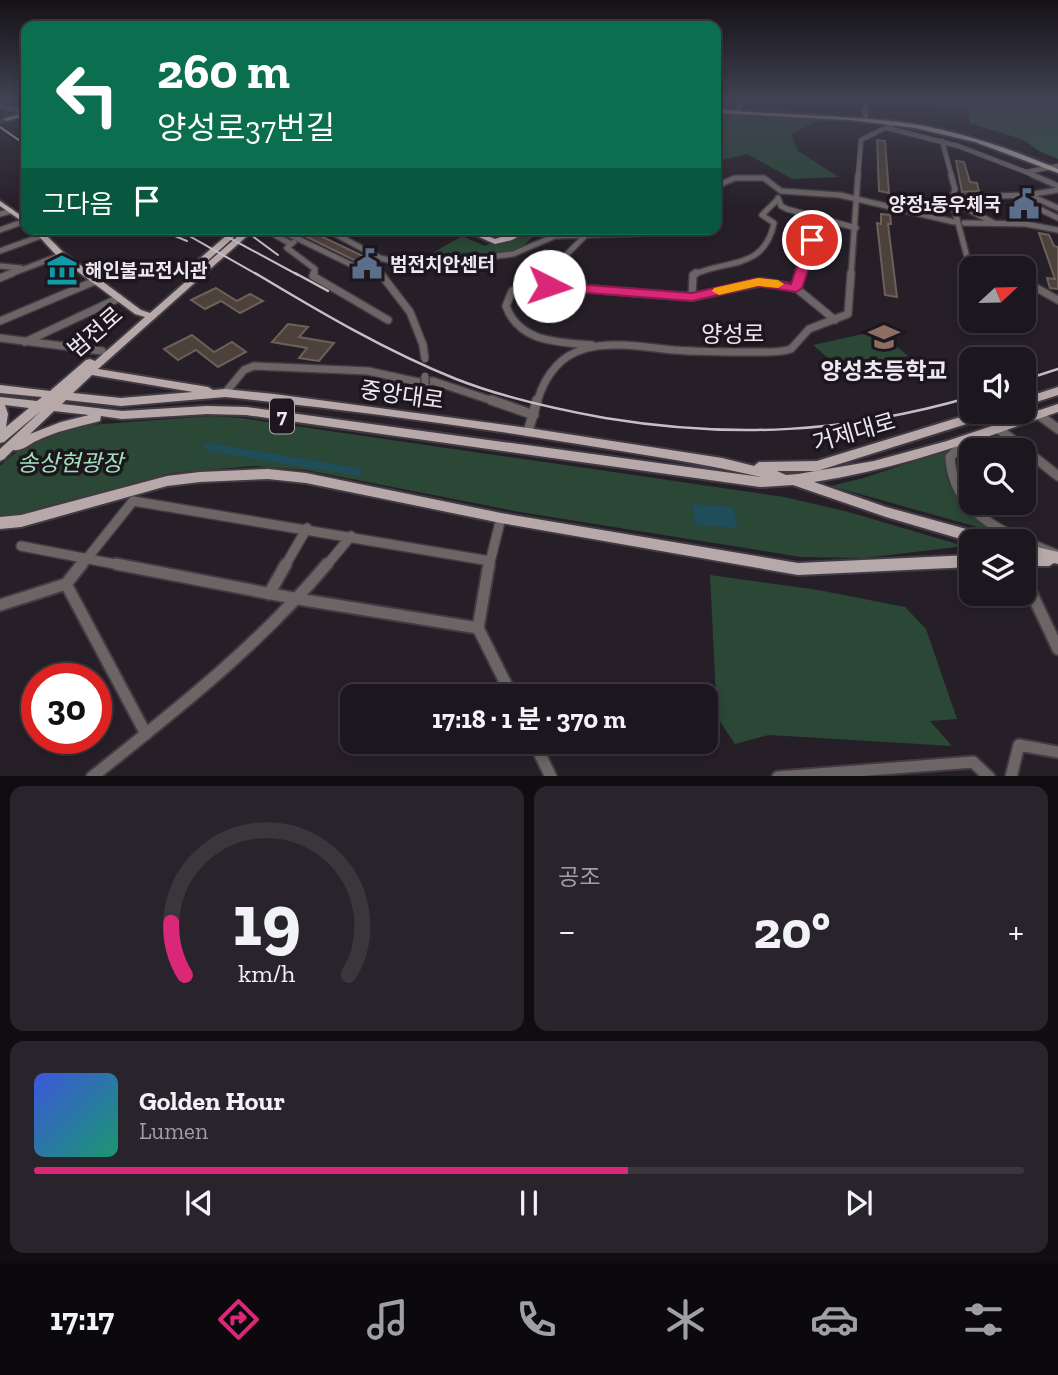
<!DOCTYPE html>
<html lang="ko">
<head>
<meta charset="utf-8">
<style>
	:root { --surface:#1c171e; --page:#29242b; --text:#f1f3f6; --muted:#a09fa4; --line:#3a363c; --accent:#db2777 }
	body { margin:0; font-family:"Zilla Slab","Noto Sans KR",serif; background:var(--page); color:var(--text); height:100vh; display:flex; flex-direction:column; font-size:26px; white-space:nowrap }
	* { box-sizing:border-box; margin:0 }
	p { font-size:23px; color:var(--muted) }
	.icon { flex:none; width:38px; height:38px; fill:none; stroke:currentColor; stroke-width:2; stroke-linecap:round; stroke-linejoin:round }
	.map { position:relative; height:776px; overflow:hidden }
	.sheet { display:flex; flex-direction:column; gap:10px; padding:10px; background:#0f0d10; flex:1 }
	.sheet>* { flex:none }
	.top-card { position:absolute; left:21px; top:21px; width:700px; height:214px; border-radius:14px; box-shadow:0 4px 10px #0003,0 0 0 2px var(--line); background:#0b6e4f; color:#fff; overflow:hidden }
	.needle { width:46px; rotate:68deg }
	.buttons { position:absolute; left:959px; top:256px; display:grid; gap:14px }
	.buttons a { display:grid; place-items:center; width:77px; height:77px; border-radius:14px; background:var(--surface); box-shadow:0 4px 10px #0003,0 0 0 2px var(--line); font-size:35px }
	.speed { position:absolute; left:21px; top:663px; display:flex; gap:14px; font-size:35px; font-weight:700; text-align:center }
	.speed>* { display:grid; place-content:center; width:91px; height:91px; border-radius:50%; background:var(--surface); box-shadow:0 4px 10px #0003,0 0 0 2px var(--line); line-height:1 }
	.speed .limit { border:10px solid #d22; background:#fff; color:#111 }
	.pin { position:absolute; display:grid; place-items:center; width:60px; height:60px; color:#fff; margin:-30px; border:4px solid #fff; border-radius:50%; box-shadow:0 2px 7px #0007 }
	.me { position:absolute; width:77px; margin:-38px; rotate:94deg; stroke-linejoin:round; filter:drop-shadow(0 0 5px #0008) }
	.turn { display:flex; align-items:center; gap:24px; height:147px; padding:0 21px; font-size:32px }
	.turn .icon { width:91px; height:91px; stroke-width:2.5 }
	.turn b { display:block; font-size:49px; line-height:60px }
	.then { display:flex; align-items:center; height:66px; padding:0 21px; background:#0003; gap:14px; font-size:26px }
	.big { font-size:52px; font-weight:700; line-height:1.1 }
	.sheet .widget { flex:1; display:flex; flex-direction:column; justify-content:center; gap:10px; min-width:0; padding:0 24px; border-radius:14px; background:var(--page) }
	.sheet .dial { align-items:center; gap:0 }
	.dial svg { height:182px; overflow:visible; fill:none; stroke:var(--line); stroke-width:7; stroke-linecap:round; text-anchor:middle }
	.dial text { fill:var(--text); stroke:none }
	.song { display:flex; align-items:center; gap:21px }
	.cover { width:84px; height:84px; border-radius:10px; background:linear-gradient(135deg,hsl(230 70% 55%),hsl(160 70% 35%)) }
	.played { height:7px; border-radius:4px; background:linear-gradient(90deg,var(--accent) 60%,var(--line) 60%) }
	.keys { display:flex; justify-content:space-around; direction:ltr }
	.heat { display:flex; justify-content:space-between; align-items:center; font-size:38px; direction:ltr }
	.sheet .tiles { flex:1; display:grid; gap:10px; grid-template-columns:1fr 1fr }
	.widget:last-child { grid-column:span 2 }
	.trip { position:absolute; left:340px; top:684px; width:378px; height:70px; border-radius:14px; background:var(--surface); box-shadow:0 4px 10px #0003,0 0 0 2px var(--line); font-weight:700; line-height:70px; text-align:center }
	.tabs { display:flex; height:112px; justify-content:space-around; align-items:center; background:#0b090c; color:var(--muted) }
	.tabs .icon { width:49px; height:49px }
	.tabs .selected { color:var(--accent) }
	.tabs b { font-size:32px; color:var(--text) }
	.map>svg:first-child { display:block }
	.green { fill:#2b4736 }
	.forest { fill:#31533f }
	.water { fill:#1f4d59 }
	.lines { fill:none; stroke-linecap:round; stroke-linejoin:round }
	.canal { fill:#1f4d59; fill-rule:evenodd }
	.building { fill:#4d423b; stroke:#6c6058; stroke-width:2 }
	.major-tunnel { stroke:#443d46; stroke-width:5; stroke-dasharray:5 2.5; stroke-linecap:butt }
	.minor-far4-casing { stroke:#423b44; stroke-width:6 }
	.minor-far3-casing { stroke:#423b44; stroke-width:8 }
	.minor-far2-casing { stroke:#423b44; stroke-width:10 }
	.minor-far1-casing { stroke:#423b44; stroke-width:12 }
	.minor-casing { stroke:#423b44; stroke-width:15 }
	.major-casing { stroke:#423b44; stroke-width:4 }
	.minor-far4 { stroke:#6c6565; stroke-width:4.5 }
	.minor-far3 { stroke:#6c6565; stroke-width:5 }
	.minor-far2 { stroke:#6c6565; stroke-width:7 }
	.minor-far1 { stroke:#6c6565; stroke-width:9 }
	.minor { stroke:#6c6565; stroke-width:11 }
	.major { fill:#b7a9a9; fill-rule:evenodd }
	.rail-far1 { stroke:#c4bfc6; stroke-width:2 }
	.rail { stroke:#c4bfc6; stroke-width:2.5 }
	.minor-bridge-casing { stroke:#423b44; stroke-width:10; stroke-linecap:butt }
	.minor-bridge { stroke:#6c6565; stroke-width:7 }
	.route { fill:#db2777; stroke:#8e194d; stroke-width:2 }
	.slow { fill:#f59e0b }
	.labels { text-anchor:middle; stroke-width:7; stroke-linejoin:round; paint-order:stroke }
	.far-poi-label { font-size:19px; font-weight:bold; fill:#ede8ef; stroke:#1d161e; text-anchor:start }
	.shield { fill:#1d161e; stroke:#afa9b0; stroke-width:2 }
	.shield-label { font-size:21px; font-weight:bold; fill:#ede8ef }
	.street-label { font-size:23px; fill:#ede8ef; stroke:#1d161e }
	.poi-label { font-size:23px; font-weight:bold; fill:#ede8ef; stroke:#1d161e }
	.park-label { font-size:23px; font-style:italic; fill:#a1e0b9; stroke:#1d161e }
</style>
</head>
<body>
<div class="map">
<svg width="1058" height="777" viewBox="0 0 1058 777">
	<rect width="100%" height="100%" fill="#261f28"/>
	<!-- green -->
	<g class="green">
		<polygon points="716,112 822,119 791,134 798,151 839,177 792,179 747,154 722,160 716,164"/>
		<polygon points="493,229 542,229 518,250 415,263 462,236 485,246 506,235"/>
		<polygon points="872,332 880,332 908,356 841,369 813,345"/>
		<path d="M 211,416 L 241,418 L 784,497 L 845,511 L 964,546 L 865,558 L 801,557 L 520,512 L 306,470 L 253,466 L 171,473 L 0,519 L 0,466 C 43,426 75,426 130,422 C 157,420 184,418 211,416 Z"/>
		<path d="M 947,450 C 937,490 970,513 999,533 L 831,486 L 867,477 Z"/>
		<polygon points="710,575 818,590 905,607 926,629 957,719 930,721 952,746 769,735 735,744 717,717"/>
	</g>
	<!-- forest -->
	<path class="forest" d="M 912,99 L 1058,99 L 1058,159 L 1039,151 L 1024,140 L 970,123 L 967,107 C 949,104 928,107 912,99 Z"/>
	<!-- water -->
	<polygon class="water" points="692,504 733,507 738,528 695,525"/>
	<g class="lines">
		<!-- canal -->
		<polygon class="canal" points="209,443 358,468 362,469 363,472 362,475 358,476 209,451 206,450 204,447 206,444"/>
	</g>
	<!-- building -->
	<g class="building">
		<polygon points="877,140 885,141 889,193 879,191"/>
		<polygon points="956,161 964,162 970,182 977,183 979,191 962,192"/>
		<polygon points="881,214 890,215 891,224 888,224 897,297 885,295 877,223 881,224"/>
		<polygon points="291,229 306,229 367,258 358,262"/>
		<polygon points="1039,233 1049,235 1054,246 1058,247 1058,289 1050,288 1047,278 1055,279"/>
		<polygon points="216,288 237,301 250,294 263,301 240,313 221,301 205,309 191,300"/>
		<polygon points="288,324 308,327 299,337 334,343 319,361 299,358 307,348 272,342"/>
		<polygon points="192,335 214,352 232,342 246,352 218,367 196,350 178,360 164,349"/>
	</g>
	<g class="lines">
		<!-- major-tunnel -->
		<g class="major-tunnel">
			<polyline points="0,122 9,120"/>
			<polyline points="716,135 720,123"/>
		</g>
		<!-- minor-far4 casing -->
		<g class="minor-far4-casing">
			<g id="minor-far4">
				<polyline points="0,107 26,112"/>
				<polyline points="738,110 742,99"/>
				<polyline points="20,117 26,121"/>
				<polyline points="866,117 864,110 869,99"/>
				<polyline points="887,128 958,146 1026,172 1058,166"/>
				<polyline points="942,141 952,177"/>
				<polyline points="1026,172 1037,177"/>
				<polyline points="858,177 861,140 895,123"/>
			</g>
		</g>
		<!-- minor-far3 casing -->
		<g class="minor-far3-casing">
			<g id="minor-far3">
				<polyline points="951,175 955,189 952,200 967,257 997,268"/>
				<polyline points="1033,175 1058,186"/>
				<polyline points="716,186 735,178 764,178 781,191 840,195 954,222"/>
				<polyline points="1029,195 1058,208"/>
				<polyline points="1013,196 1058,218"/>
				<polyline points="778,198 781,206 787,209 856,228"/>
				<polyline points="0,214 11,211"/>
				<polyline points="964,223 1026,224 1058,230"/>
				<polyline points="994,223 967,209 965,197 1028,195 1058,190"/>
				<polyline points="278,229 356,267 374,267 382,275"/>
				<polyline points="326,229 380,258 414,266 513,254 555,236 649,233 656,229"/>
				<polyline points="0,230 25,221"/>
				<polyline points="280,230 275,235 291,244 294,242"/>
				<polyline points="291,244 287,248 315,269 313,275"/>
				<polyline points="0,251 44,235"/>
				<polyline points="967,257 969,275"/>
				<polyline points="0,266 21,268"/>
				<polyline points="8,275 61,255"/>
				<polyline points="540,275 554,267 584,237"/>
				<path d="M 693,275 C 726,259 764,271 774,223 L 762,215 L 777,200"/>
				<polyline points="800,275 820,217"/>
				<polyline points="851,275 858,175"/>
			</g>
		</g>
		<!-- minor-far2 casing -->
		<g class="minor-far2-casing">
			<g id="minor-far2">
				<polyline points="314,273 313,276 388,320"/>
				<polyline points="380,273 410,312 423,345"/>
				<path d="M 543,273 L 512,291 L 506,306 C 519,343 559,342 592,345"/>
				<polyline points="801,273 796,288 835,320"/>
				<polyline points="969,273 971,292"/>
				<polyline points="0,278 12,273"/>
				<polyline points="1024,281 1058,300"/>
				<polyline points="525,284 692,297 764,282 796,288"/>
				<polyline points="692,297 693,275 696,273"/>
				<polyline points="969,304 971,301"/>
				<polyline points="0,321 95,281"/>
				<polyline points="0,338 102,351"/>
				<polyline points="25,342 119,298"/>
				<polyline points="225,393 244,370 254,366 368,371 418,382 433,381 496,402"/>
				<path d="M 537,402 C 558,331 615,344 674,350 C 700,352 727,352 754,352 C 766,352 779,353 791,349 L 809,329 L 848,314 L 851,273"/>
			</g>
		</g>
		<!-- minor-far1 casing -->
		<g class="minor-far1-casing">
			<g id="minor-far1">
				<polyline points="491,400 534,415"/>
				<polyline points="1039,415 1058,429"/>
				<polyline points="999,429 1058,476"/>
				<polyline points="528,432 537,400"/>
				<path d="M 968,440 L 950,457 C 953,517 1010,535 1058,555"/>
				<polyline points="133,501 490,561"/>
				<polyline points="21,546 125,566"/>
				<polyline points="81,566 133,501"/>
				<polyline points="285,566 307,528"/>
				<polyline points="326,566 351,536"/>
				<polyline points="489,566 501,518"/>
			</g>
		</g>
		<!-- minor casing -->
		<g class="minor-casing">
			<g id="minor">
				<polyline points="82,564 66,584 146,734"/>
				<polyline points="116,564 298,599 478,628"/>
				<polyline points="489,564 478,628 512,696"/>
				<polyline points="1024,577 1058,649"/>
				<polyline points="269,594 286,564"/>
				<polyline points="0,605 66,584"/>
				<polyline points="534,742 551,777"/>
				<path d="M 92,777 C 175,711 258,646 327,564"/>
				<polyline points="778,777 973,762 989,777"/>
				<polyline points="1011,777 1019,745 1058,752"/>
			</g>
		</g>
		<!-- major casing -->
		<g class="major-casing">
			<g id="major">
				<path d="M 716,109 C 782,116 849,114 914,124 C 964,133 1012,149 1058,169 L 1058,173 L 975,142 L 915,128 L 849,120 L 716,113 Z"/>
				<polygon points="26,112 26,116 6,121 3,119"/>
				<polygon points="0,201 26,219 26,224 0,206"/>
				<path d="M 32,229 L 40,229 L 64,253 L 141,310 L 150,313 L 246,229 L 255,229 L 98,369 L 208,387 L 213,390 L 225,389 L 274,394 L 528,428 L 722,458 L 754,466 L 759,462 L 817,461 L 980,411 L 999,411 L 998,414 L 817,471 L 777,471 L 786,475 L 798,474 L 874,461 L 947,441 L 1058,404 L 1058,412 C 978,440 898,469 814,482 L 886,507 L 988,535 L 993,537 L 995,541 L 971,542 L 886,517 L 793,485 L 760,487 L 246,415 L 207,414 L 122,419 L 101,416 L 100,421 C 77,427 56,431 34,442 C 27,446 22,451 13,450 L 4,459 L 0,461 L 0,449 L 42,410 L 4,442 L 0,443 L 0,397 L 37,401 L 42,397 L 0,393 L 0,385 L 50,391 L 86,360 L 90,359 L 95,361 L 145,317 L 135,314 L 58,257 ZM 92,375 L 193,392 L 121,398 L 73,393 ZM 225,397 C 343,409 461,425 578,444 C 639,454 701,463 761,477 L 246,407 L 207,406 L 122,411 L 62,404 L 66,400 L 121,406 ZM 5,405 L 29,408 L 6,427 L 8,414 ZM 54,411 L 89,415 L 61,422 L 30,434 Z"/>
				<polygon points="234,229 243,229 204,264 198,264 198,260"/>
				<polygon points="461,229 472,229 495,239 501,237 485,229 496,229 507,234 521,229 532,229 512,240 495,244"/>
				<polygon points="1058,387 1058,395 1024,406 1024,398"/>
				<polygon points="268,469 306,473 501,513 798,563 971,555 971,567 798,575 501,523 306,483 268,479 200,482 167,486 21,527 0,529 0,517 21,515 167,476 200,472"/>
				<polygon points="1024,544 1058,552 1058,564 1054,563 1049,566 1024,566"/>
			</g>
		</g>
		<!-- minor-far4 -->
		<use href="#minor-far4" class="minor-far4"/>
		<!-- minor-far3 -->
		<use href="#minor-far3" class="minor-far3"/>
		<!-- minor-far2 -->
		<use href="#minor-far2" class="minor-far2"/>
		<!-- minor-far1 -->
		<use href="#minor-far1" class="minor-far1"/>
		<!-- minor -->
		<use href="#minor" class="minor"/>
		<!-- major -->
		<use href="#major" class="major"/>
		<!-- rail-far1 -->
		<g class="rail-far1">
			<polyline points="0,127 26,145"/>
			<polyline points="158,229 187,241"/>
			<polyline points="177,229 258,275"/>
			<polyline points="213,229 298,275"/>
			<polyline points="243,229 278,255"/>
		</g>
		<!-- rail -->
		<g class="rail">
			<path d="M 255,273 C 320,312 386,351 456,379 C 504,398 555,409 605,418 C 733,439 846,433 971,397"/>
			<polyline points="295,273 328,291"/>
			<polyline points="1024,380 1058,369"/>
		</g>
		<!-- minor-bridge casing -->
		<g class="minor-bridge-casing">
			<g id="minor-bridge">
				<polyline points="423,345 425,359"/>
				<polyline points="425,376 425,384"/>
			</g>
		</g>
		<!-- minor-bridge -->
		<use href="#minor-bridge" class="minor-bridge"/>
	</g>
	<!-- sky -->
	<linearGradient id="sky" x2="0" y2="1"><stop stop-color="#151116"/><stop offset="0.48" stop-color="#414253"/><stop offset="1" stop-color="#414253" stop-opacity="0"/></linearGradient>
	<rect width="1058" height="208" fill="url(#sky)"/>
	<!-- route -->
	<polygon class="route" points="812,237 818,240 802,288 796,292 758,286 692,301 549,290 542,286 549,282 692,293 758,278 791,284 806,240"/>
	<!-- slow -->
	<polygon class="slow" points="758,278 778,280 784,284 778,288 758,286 719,295 712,291 714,288"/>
	<!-- icons -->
	<defs>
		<g id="civic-bare" transform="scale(2.415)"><path d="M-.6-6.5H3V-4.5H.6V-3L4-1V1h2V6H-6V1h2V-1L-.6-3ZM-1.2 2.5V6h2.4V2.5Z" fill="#5c6f8a" stroke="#1d161e" stroke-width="2.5" paint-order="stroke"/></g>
		<g id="museum-bare" transform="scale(2.415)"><path d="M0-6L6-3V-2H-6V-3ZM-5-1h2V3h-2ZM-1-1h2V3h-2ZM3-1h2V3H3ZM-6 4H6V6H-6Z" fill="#0f9aa8" stroke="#1d161e" stroke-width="2.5" paint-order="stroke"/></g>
		<g id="school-bare" transform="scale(2.415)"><path d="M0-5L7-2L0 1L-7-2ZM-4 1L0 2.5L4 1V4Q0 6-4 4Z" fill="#8d6e63" stroke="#1d161e" stroke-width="2.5" paint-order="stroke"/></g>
	</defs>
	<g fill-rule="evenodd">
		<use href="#civic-bare" x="1024" y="204"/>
		<use href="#civic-bare" x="367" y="264"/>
		<use href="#museum-bare" x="62" y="270"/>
		<use href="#school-bare" x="884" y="337"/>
	</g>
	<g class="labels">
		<!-- far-poi labels -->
		<g class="far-poi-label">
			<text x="1001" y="211" text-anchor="end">양정1동우체국</text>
			<text x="390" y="271">범전치안센터</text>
			<text x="85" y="277">해인불교전시관</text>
		</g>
		<!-- shield labels -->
		<rect class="shield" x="270" y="398.5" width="24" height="35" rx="5"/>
		<g class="shield-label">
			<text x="282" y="423">7</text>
		</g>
		<!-- street labels -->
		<g class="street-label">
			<text transform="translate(95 332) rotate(-41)" y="8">범전로</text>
			<text x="733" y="342">양성로</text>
			<text transform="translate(402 395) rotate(8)" y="8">중앙대로</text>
			<text transform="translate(854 432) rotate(-16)" y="8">거제대로</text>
		</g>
		<!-- poi labels -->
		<g class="poi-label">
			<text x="884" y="379">양성초등학교</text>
		</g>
		<!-- park labels -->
		<g class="park-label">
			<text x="70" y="471">송상현광장</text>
		</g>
	</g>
</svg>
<div class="buttons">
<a><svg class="needle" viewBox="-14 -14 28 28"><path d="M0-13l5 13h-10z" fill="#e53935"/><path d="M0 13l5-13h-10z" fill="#a09fa4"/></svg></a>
<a><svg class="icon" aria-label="sound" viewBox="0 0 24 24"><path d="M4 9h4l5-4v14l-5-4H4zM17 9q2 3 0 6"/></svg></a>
<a><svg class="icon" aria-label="search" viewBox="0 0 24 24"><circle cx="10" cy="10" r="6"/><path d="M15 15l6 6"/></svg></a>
<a><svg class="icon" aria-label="layers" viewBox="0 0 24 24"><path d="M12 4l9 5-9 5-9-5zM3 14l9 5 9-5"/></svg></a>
</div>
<div class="speed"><div class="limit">30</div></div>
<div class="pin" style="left:812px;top:240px;background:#d93025"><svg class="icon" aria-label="arrive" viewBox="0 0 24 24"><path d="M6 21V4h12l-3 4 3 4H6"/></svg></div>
<svg class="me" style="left:549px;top:286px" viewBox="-20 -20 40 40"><circle r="19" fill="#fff"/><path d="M0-13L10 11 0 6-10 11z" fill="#db2777"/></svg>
<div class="trip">17:18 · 1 분 · 370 m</div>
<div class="top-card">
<div class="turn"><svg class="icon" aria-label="left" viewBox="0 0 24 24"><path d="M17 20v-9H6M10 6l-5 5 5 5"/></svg><div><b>260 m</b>양성로37번길</div></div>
<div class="then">그다음<svg class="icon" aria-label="arrive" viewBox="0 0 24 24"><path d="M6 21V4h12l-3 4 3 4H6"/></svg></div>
</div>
</div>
<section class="sheet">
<div class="tiles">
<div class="widget dial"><svg viewBox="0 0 100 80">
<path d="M14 69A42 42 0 1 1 86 69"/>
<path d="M14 69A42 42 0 0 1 8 46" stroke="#db2777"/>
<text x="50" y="56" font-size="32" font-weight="700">19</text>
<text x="50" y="72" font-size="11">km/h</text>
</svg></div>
<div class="widget"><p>공조</p>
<div class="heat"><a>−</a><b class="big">20°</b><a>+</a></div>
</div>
<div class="widget">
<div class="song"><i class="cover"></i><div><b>Golden Hour</b><p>Lumen</p></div></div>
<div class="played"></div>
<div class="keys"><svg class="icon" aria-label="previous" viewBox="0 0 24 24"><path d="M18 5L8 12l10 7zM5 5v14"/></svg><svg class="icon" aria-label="pause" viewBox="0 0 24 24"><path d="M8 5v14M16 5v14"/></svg><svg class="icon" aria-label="next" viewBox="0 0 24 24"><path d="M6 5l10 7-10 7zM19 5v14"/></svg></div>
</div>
</div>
</section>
<nav class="tabs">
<b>17:17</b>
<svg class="icon selected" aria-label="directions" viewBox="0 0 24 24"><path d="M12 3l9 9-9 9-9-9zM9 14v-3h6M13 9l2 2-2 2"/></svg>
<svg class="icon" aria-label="music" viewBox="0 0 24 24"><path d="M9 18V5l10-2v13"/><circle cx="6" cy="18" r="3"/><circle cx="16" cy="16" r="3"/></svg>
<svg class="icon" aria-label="phone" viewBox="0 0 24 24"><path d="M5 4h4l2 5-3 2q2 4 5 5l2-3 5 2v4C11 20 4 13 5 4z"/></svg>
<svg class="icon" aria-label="climate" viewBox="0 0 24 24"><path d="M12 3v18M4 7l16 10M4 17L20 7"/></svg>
<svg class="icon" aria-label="car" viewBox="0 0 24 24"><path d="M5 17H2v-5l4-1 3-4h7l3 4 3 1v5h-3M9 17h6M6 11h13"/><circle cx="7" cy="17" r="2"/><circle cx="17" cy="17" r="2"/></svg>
<svg class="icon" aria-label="filters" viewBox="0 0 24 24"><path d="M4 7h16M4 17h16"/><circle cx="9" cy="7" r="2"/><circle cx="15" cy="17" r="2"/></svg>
</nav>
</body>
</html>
